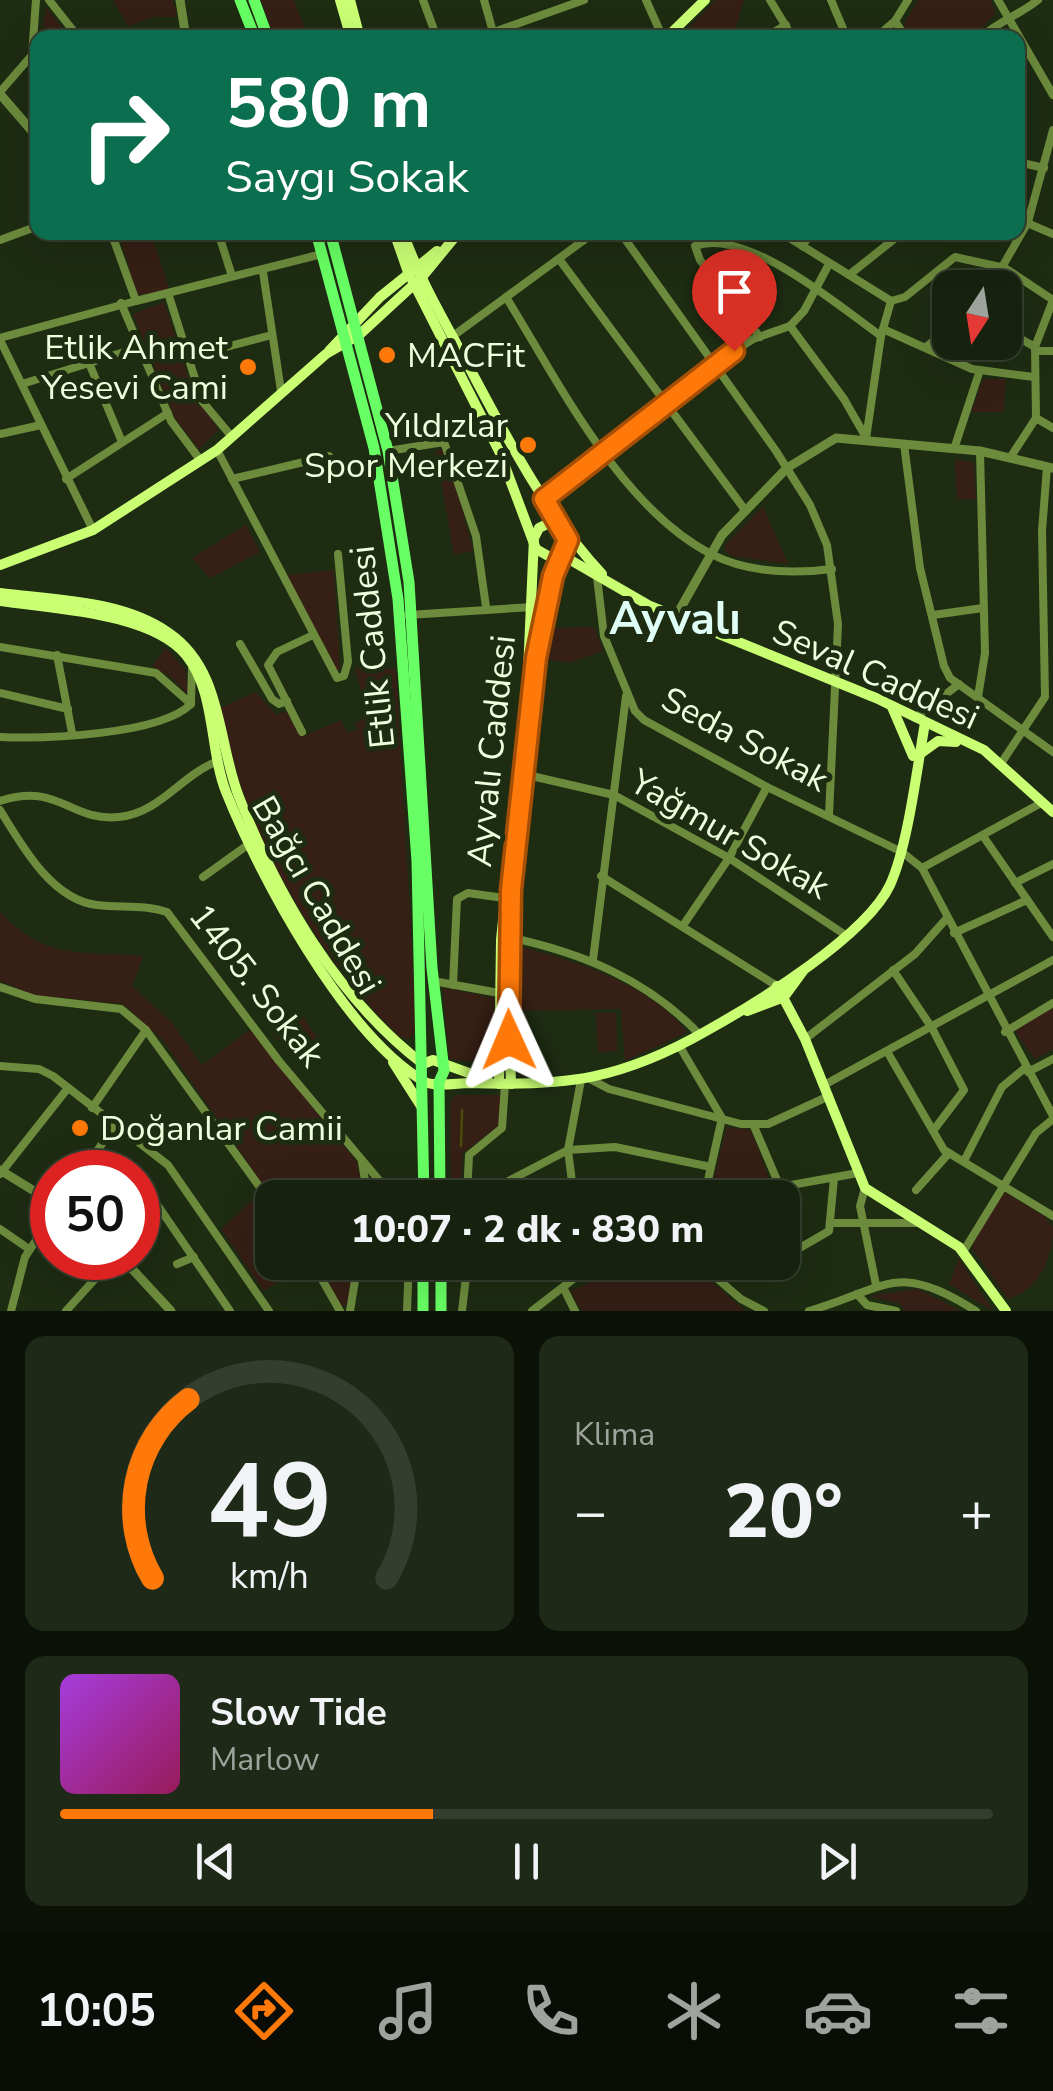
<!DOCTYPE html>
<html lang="tr">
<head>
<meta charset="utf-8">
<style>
	:root { --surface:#16210e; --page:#1f2917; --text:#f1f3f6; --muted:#9ea39e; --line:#353e2e; --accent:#fe7909 }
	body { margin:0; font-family:"Nunito Sans",sans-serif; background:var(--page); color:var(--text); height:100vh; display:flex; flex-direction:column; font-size:38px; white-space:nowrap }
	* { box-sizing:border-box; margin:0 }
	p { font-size:32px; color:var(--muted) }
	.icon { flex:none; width:55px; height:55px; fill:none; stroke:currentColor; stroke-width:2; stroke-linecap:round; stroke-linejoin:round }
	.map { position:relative; height:1311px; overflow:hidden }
	.side { display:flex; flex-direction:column; gap:25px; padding:25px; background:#0c1208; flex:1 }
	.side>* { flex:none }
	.guide { position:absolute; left:30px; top:30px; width:995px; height:210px; border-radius:20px; box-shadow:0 10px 40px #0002,0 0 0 2px var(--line); background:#0b6e4f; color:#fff; overflow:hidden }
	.needle { width:65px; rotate:192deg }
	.fabs { position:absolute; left:932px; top:270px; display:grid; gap:20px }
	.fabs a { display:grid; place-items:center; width:90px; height:90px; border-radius:20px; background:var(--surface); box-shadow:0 10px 40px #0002,0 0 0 2px var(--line); font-size:50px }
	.speed { position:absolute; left:30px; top:1150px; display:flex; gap:20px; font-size:50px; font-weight:700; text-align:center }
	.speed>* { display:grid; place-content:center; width:130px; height:130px; border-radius:50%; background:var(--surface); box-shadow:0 10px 40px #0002,0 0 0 2px var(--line); line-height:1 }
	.speed .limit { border:15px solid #d22; background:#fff; color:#111 }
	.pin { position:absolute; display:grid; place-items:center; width:85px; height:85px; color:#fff; margin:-102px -42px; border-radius:50% 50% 50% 0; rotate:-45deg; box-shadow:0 0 10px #0007 }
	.pin .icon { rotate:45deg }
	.me { position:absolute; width:110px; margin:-55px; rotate:359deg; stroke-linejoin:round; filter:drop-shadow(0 0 8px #0008) }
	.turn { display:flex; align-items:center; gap:35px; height:210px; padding:0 30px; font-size:45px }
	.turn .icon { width:130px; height:130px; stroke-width:2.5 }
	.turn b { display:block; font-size:70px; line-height:85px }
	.big { font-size:75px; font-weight:800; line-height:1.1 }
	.side .card { flex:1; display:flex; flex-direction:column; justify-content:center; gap:15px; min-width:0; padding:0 35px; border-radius:20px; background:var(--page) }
	.side .dial { align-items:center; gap:0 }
	.dial svg { height:260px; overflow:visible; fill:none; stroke:var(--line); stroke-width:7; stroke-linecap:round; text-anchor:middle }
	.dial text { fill:var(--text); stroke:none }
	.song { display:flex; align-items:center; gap:30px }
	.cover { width:120px; height:120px; border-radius:15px; background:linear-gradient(135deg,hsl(280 70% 55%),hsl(330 70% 35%)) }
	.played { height:10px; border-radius:5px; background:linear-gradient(90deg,var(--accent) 40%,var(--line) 40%) }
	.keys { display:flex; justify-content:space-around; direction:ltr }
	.heat { display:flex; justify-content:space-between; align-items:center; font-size:55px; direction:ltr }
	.side .tiles { flex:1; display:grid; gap:25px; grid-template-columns:1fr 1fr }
	.card:last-child { grid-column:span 2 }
	.trip { position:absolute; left:255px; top:1180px; width:545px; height:100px; border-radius:20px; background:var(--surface); box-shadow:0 10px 40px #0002,0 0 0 2px var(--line); font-weight:800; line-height:100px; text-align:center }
	.tabs { display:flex; height:160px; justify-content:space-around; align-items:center; background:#090d06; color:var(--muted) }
	.tabs .icon { width:70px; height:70px }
	.tabs .selected { color:var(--accent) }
	.tabs b { font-size:45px; color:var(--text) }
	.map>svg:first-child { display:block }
	.green { fill:#361f14 }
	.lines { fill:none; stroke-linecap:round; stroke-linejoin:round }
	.stream { stroke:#4b4b0b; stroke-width:2.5 }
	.minor { stroke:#6c8b3d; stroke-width:8 }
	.tertiary { stroke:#6c8b3d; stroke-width:9 }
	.secondary { stroke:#caff74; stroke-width:10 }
	.primary { stroke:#67ff64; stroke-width:11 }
	.route-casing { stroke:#a54f06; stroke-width:25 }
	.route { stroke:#fe7909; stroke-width:18 }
	.poi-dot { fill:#fe7909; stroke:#1e2c12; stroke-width:4 }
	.labels { text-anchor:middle; stroke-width:10; stroke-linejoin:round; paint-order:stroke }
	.poi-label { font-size:35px; fill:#efffdd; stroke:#1e2c12; text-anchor:end }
	.street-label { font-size:35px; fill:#efffdd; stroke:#1e2c12 }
	.district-label { font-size:45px; font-weight:bold; fill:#dffff6; stroke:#1e2c12 }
</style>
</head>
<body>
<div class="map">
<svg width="1053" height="1311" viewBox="0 0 1053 1311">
	<rect width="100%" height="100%" fill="#1e2c12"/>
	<!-- green -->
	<g class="green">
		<polygon points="113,0 173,0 177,17 153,17 128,26"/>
		<polygon points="261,0 294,0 308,37 274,37"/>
		<polygon points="716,0 744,0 733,37 680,37"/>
		<polygon points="918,0 991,0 995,14 973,37 911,37 903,26"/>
		<polygon points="46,7 69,37 42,37"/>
		<polygon points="119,233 151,233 170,291 137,295"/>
		<polygon points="164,302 198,407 203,406 218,430 199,449 175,418 133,314"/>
		<polygon points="983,379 1006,379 1003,412 971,412"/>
		<polygon points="441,449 453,474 473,551 454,555 436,451"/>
		<polygon points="955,459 974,463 976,499 957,499"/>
		<polygon points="763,506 788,564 732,556 725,551 725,545"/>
		<polygon points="246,525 260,552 210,578 192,558"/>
		<polygon points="334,570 340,669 335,670 287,575"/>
		<polygon points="594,627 603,651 571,662 543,660 548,628"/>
		<polygon points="166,648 185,669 189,697 174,679 152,666"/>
		<path d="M 355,667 L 396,669 L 416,1019 L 414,1035 L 407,1039 L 398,1036 C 311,947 243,829 220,708 L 256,692 L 276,715 L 286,711 L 302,737 L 341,720 L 347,733 L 357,730 L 356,722 L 367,718 Z"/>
		<path d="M 0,912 C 46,961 81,951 143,956 L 132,986 L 172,1023 L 202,1065 L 251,1029 L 357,1162 L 364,1197 L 272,1198 L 162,1039 L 123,1004 L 34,995 L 0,981 Z"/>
		<path d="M 515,945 C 573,961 648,982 687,1032 L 625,1061 L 621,1009 L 514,1011 Z"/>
		<polygon points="443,988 495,998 495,1050 489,1064 449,1059"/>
		<polygon points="1053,1008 1053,1049 1035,1059 1014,1030"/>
		<polygon points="299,1011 317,1038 291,1057 271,1031"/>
		<polygon points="596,1013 616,1013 617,1051 598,1052"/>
		<polygon points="455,1095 503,1095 500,1125 463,1153 460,1197 451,1197 450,1104"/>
		<polygon points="727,1127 751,1130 770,1181 753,1197 713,1181"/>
		<path d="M 1003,1191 L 1045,1217 L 1053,1228 C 1053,1257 1039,1290 1008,1299 L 972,1248 L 981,1224 Z"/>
		<polygon points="261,1193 272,1211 272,1262 307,1263 264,1291 221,1229"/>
		<polygon points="959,1259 993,1311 949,1284"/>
		<polygon points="314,1263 356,1263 348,1305 341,1306"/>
		<polygon points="636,1263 691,1263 745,1311 582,1311 570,1291"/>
		<polygon points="918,1289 961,1311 905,1311 899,1303 868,1296"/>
	</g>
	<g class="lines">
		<!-- stream -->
		<polyline class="stream" points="461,1146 462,1110"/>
		<!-- minor -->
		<g class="minor">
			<polyline points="49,0 79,38"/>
			<polyline points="423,0 437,38"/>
			<polyline points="484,0 493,32"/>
			<polyline points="646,0 663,38"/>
			<polyline points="770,0 793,38"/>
			<polyline points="831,0 847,38"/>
			<polyline points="998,0 1053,95"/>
			<polyline points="895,21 906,38"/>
			<polyline points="477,38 584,0"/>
			<polyline points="764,38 786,25"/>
			<polyline points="875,38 895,21 908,0"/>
			<path d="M 980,38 C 1000,20 1018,16 1038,0"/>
			<polyline points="0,92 32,55 36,0"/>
			<polyline points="1018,162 1044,168"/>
			<polyline points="1018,219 1053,234"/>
			<polyline points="218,232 232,276"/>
			<polyline points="620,232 776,451 810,505 827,545 838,624 829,815"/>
			<polyline points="780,232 891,301"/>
			<polyline points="0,240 38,226"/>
			<polyline points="802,246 812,232"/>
			<polyline points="559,259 745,510"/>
			<polyline points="263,272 281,391"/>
			<polyline points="849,275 903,232"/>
			<polyline points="990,288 1028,222 1053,130"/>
			<polyline points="169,296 202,401 232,437"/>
			<path d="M 506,297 C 558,381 620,507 711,554 C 748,573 792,574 832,569"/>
			<polyline points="136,301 322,254"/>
			<polyline points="891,301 905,297 955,257 1005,268 1053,300 1035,347 1036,418 1010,458"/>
			<polyline points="121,303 171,421 201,461"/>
			<polyline points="790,326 844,399 864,434"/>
			<polyline points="883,329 972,369 1034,377"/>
			<polyline points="1005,330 1035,347"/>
			<polyline points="453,336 595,232"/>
			<path d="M 760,337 L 700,260 L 695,246 C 747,227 840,307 881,336"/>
			<polyline points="0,338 136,301 111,232"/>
			<polyline points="0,340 93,530"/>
			<polyline points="926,347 950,327"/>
			<polyline points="1035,351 1053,351"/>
			<polyline points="188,357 272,335"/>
			<polyline points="89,363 122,442"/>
			<polyline points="22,384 140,347"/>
			<polyline points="1036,418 1053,428"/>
			<polyline points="0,434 41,425"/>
			<polyline points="866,439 881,336 891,301"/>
			<polyline points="904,444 920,568 944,666 950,678 1053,752"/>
			<polyline points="954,449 980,370"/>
			<polyline points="217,450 337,678 344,676 348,662 338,554"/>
			<polyline points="388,451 444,442 476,536 486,607"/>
			<polyline points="66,479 168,413"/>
			<polyline points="232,479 329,456"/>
			<polyline points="544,499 715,363 753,339 790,326 804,311 829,264"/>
			<polyline points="597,577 604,636 635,711 644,720 767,787 902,852 922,868 1043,802"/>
			<polyline points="408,615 533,607"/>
			<polyline points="933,615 983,608"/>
			<polyline points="240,644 272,699 279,704 287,701"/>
			<polyline points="0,647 156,673 191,704"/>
			<polyline points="57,655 72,733"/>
			<polyline points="0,693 68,709"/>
			<polyline points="978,697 985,653 980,451"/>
			<polyline points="915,718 959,684"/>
			<polyline points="302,732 268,665 277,652 311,636"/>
			<path d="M 0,737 C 44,739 160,735 191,704 L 192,667"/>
			<polyline points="1002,762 1045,697 1042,531 1047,467"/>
			<polyline points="523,774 614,795 729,858 847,936"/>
			<path d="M 0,801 C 60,782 69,822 119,817 C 160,813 181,775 218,761"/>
			<path d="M 0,810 C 22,846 52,900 97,905 C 121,908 144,904 167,912 L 279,1061 L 394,1198"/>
			<polyline points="983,836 1053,937"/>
			<polyline points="922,868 1053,1116"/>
			<polyline points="601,876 777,986"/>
			<polyline points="203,877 249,844"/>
			<polyline points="1015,883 1053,864"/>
			<polyline points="684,924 729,858 767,787"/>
			<polyline points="954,933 1027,900"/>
			<path d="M 508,937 C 582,953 647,979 700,1035"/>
			<polyline points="593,960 626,696"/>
			<polyline points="893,970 932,1028 964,1090 933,1131"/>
			<polyline points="433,981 499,993"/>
			<polyline points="453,985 457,899 468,893 504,898"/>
			<polyline points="0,987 35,999 121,1009 146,1030 272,1204"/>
			<polyline points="1005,1032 1053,1003"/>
			<polyline points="805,1039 915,954 947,918"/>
			<polyline points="680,1047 722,1118 704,1198"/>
			<polyline points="888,1053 944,1150 1053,1216"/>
			<polyline points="0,1066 39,1069 53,1076 168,1165 269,1311"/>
			<polyline points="1028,1072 1053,1059"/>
			<polyline points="590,1079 609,1089 741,1124 768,1124 829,1096"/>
			<polyline points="824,1085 1053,960"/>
			<polyline points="92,1108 146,1030"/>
			<polyline points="753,1124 780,1187"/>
			<polyline points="96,1152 122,1172"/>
			<polyline points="964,1161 1002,1087 1025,1068"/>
			<polyline points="362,1162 368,1198"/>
			<polyline points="83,1172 114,1126"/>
			<polyline points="0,1174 68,1088"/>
			<polyline points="138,1185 156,1203 230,1311"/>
			<polyline points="865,1188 860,1206 876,1285"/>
			<polyline points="707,1189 728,1198"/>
			<polyline points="916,1190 949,1153"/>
			<polyline points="467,1198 469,1155 502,1128 505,1084"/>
			<polyline points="476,1198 568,1150 615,1147 711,1167"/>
			<polyline points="574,1198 568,1150 581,1080"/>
			<polyline points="767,1198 780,1187 858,1173"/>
			<polyline points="831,1223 919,1223"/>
			<polyline points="0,1229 29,1249"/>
			<polyline points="782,1250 791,1253 829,1231 834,1178"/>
			<polyline points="963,1252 1036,1133 1053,1119"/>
			<polyline points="312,1262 340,1311"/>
			<polyline points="463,1262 466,1277 491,1262"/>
			<polyline points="698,1262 741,1299 764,1311"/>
			<polyline points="177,1264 194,1257"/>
			<polyline points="564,1289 575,1311"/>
			<polyline points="857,1294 867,1305 896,1311"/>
			<polyline points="11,1311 25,1257 52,1216"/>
			<polyline points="66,1311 114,1258"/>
			<polyline points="350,1311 358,1262"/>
			<polyline points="407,1311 409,1262"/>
			<polyline points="462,1311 466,1277"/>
			<polyline points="532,1311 581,1273 616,1262"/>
			<path d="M 809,1311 C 887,1288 897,1260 976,1311"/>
		</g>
		<!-- tertiary -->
		<g class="tertiary">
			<polyline points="180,0 186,38"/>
			<polyline points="0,94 38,138"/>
			<polyline points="675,618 722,535 787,468 836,438 980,451 1053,468"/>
			<polyline points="0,1170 52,1202"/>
			<polyline points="122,1258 171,1311"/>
		</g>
		<!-- secondary -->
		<g class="secondary">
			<polyline points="340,0 351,38"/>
			<polyline points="350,0 360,38"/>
			<polyline points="666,38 705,0"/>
			<polyline points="394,232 408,272 500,453 536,549 550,557 560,554"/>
			<path d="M 403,232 C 419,279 445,322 468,365 C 507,438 545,513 602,574"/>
			<polyline points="329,351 380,297 437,251"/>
			<polyline points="560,554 650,606 876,698 984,750 1053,812"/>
			<polyline points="0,565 93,530 217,450 326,354 359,335 422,277 459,232"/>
			<path d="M 0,593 C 55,600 122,600 169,633 C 223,670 217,741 239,797 C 278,896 337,998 423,1064 L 433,1060 L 488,1080"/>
			<path d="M 0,601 C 52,609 150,612 186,655 C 216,692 209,749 226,792 C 260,877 345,1036 425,1082 C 434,1087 458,1083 469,1083 C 567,1087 623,1079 708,1030 C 758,1002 866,936 890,885 C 908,846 917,768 925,723"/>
			<polyline points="892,707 913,756"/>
			<polyline points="920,754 938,741 956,742"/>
			<polyline points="777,986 805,1039 865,1188 959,1247 1006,1311"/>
			<polyline points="747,1011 784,997 803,971"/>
			<polyline points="393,1062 421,1106"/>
			<polyline points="499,1084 501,940 528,671 534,538 539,528 549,523 561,526 568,540 539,634 511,890 507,951 511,1084"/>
		</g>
		<!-- primary -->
		<g class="primary">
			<polyline points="240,0 255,38"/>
			<polyline points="254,0 268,38"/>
			<polyline points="316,232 374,448 398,599 417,861 424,1198"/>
			<polyline points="330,232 388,451 409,582 432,968 444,1071 439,1082 440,1198"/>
			<polyline points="423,1262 423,1311"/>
			<polyline points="441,1262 441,1311"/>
		</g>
	</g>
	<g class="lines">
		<!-- route casing -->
		<g class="route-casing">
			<polyline id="route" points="509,1040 511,890 536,658 553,576 568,540 544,499 734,351"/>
		</g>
		<!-- route -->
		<use href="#route" class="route"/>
	</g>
	<!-- markers -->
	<g class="poi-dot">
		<circle cx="387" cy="355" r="10"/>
		<circle cx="248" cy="367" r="10"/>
		<circle cx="528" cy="445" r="10"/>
		<circle cx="80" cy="1128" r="10"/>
	</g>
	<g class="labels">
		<!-- poi labels -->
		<g class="poi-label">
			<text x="228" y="359">Etlik Ahmet<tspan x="228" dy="40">Yesevi Cami</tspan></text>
			<text x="407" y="367" text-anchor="start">MACFit</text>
			<text x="508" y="437">Yıldızlar<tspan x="508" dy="40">Spor Merkezi</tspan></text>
			<text x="100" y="1140" text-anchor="start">Doğanlar Camii</text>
		</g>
		<!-- street labels -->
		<g class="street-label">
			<text transform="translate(372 647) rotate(-96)" y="12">Etlik Caddesi</text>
			<text transform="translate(876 674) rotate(24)" y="12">Seval Caddesi</text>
			<text transform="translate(745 739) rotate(28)" y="12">Seda Sokak</text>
			<text transform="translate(491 751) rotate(-84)" y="12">Ayvalı Caddesi</text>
			<text transform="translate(730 834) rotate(30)" y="12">Yağmur Sokak</text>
			<text transform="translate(317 895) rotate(60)" y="12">Bağcı Caddesi</text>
			<text transform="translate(257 985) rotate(52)" y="12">1405. Sokak</text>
		</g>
		<!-- district labels -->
		<g class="district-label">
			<text x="675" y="634">Ayvalı</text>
		</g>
	</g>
</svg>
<div class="fabs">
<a><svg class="needle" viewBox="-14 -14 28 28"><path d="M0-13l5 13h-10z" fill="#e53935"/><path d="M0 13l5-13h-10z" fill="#9ea39e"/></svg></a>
</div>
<div class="speed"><div class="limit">50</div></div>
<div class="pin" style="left:734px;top:351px;background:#d93025"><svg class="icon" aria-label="arrive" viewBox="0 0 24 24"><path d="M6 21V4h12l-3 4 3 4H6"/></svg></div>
<svg class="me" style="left:509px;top:1040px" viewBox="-20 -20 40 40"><path d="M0-17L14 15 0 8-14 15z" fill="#fe7909" stroke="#fff" stroke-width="4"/></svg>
<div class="trip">10:07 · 2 dk · 830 m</div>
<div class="guide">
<div class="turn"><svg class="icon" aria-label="right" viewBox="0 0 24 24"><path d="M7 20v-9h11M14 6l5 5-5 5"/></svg><div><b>580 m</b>Saygı Sokak</div></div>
</div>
</div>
<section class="side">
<div class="tiles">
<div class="card dial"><svg viewBox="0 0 100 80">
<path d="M14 69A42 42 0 1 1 86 69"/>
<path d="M14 69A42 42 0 0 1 25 14" stroke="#fe7909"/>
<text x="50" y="56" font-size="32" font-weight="700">49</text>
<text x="50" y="72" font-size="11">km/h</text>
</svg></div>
<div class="card"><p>Klima</p>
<div class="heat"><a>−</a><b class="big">20°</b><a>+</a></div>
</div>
<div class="card">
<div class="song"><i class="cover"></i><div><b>Slow Tide</b><p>Marlow</p></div></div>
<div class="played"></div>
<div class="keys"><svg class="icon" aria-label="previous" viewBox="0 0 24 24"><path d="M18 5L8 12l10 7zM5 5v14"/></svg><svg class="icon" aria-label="pause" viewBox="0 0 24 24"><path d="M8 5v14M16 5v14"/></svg><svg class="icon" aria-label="next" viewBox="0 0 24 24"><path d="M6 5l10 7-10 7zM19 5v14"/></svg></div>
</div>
</div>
</section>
<nav class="tabs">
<b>10:05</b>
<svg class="icon selected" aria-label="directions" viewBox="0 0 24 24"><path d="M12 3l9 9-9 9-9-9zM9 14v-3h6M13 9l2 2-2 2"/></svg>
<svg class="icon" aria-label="music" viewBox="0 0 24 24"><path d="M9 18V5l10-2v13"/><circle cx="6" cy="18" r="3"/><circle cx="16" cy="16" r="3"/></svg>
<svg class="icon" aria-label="phone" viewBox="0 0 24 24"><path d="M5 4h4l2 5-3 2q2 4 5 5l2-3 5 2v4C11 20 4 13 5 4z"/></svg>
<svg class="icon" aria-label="climate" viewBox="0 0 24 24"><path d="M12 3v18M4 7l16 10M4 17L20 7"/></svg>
<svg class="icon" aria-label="car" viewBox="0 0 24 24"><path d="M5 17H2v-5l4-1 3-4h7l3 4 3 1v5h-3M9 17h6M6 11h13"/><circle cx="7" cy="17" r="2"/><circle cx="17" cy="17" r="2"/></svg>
<svg class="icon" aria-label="filters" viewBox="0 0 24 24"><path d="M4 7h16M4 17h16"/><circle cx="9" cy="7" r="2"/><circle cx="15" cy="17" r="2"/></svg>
</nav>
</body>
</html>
